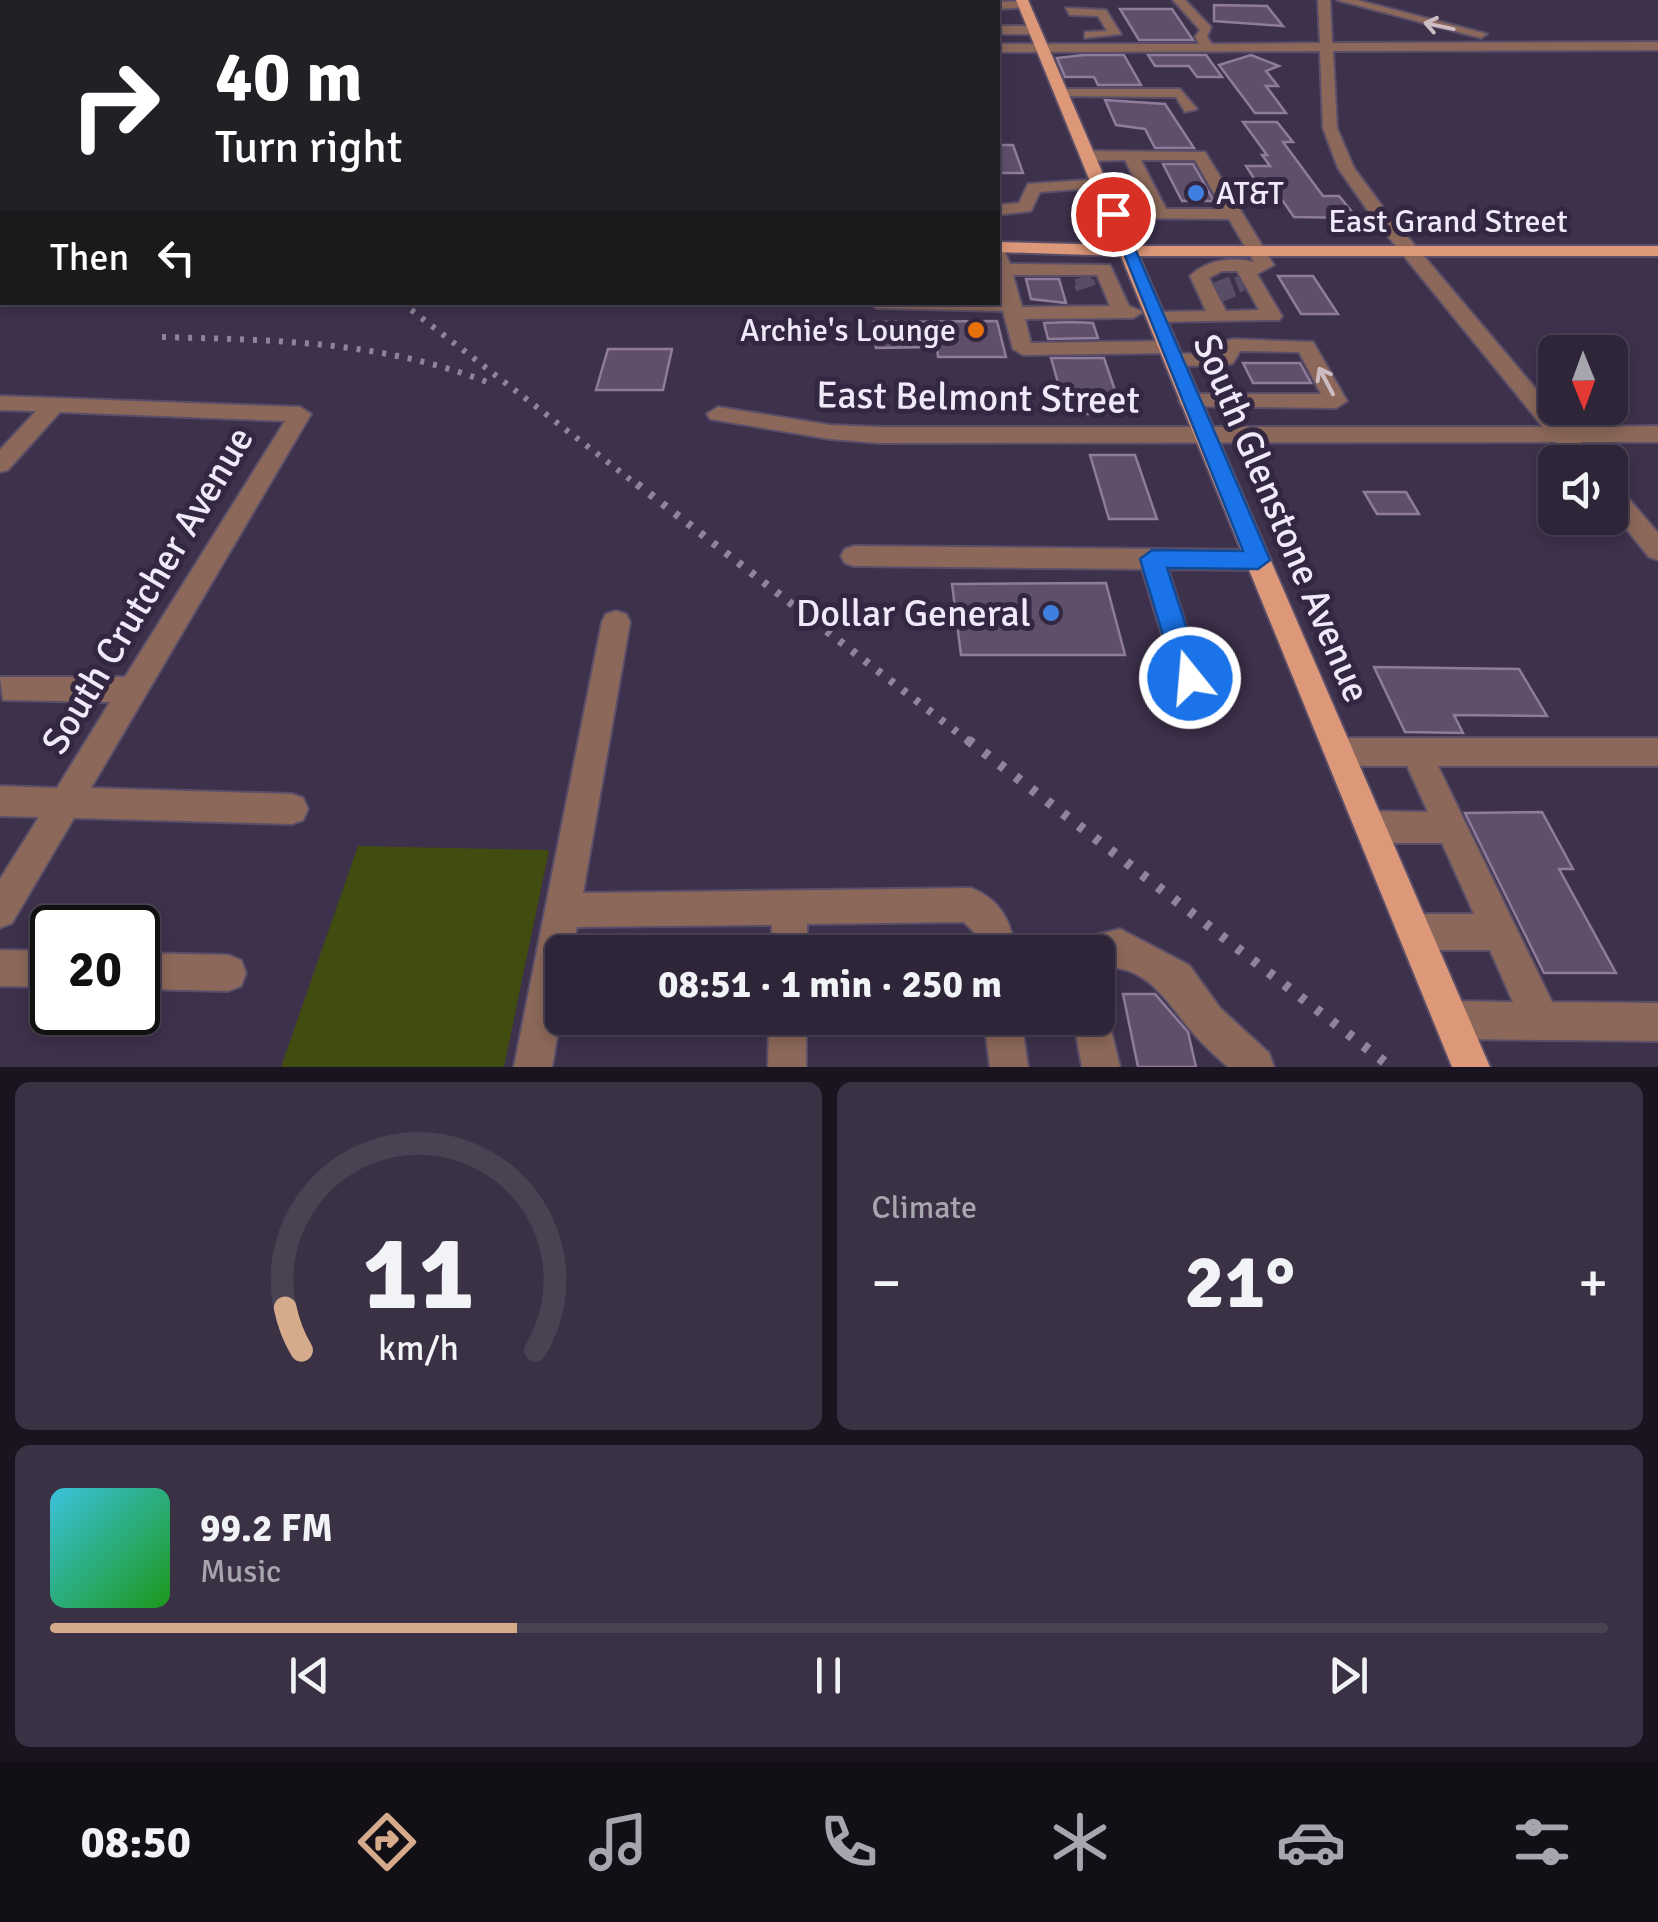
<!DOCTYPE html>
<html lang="en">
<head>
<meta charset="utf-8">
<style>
	:root { --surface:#2e2539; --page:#3a3144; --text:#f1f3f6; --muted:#a7a5ae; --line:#494253; --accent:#d6ab8b }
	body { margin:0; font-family:Signika,sans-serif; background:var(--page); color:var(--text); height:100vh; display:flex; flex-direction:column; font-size:38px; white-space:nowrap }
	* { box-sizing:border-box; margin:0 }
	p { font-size:32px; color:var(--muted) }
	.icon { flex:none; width:55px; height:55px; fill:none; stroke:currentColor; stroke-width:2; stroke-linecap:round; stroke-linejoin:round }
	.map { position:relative; height:1067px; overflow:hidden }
	.details { display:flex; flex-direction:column; gap:15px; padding:15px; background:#19141f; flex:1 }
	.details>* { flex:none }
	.guide { position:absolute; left:0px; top:0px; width:1000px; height:305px; box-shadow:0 5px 15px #0003,0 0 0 2px var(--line); background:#202124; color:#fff; overflow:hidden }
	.needle { width:65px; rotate:179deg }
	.buttons { position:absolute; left:1538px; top:335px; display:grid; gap:20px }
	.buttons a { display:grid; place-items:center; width:90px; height:90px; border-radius:15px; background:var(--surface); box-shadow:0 5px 15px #0003,0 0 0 2px var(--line); font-size:50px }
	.speed { position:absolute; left:30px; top:905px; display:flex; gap:20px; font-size:50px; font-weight:700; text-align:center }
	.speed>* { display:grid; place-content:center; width:130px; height:130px; border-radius:50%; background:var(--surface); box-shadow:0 5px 15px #0003,0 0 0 2px var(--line); line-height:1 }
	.speed .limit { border:5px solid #111; border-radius:15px; background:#fff; color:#111 }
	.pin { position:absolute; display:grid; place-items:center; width:85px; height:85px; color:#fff; margin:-42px; border:5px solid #fff; border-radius:50%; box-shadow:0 2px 10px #0007 }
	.me { position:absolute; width:110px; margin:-55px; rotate:343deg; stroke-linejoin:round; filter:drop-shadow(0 0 8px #0008) }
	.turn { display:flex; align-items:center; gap:35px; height:210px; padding:0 50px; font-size:45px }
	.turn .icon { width:130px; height:130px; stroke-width:2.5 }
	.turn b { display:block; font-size:70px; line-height:85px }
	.then { display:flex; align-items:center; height:95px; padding:0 50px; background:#0003; gap:20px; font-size:38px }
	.big { font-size:75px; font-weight:800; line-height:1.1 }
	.details .card { flex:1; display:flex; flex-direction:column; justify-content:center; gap:15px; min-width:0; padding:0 35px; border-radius:15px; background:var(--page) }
	.details .dial { align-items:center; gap:0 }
	.dial svg { height:260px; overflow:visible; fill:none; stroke:var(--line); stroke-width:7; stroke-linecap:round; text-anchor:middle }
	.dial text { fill:var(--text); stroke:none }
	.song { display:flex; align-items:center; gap:30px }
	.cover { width:120px; height:120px; border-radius:15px; background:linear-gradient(135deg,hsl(190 70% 55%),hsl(120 70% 35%)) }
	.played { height:10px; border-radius:5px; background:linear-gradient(90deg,var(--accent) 30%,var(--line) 30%) }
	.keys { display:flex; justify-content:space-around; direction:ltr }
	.heat { display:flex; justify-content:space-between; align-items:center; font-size:55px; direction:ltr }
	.details .tiles { flex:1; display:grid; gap:15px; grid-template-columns:1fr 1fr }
	.card:last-child { grid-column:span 2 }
	.trip { position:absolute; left:545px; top:935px; width:570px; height:100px; border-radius:15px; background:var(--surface); box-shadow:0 5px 15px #0003,0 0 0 2px var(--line); font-weight:800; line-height:100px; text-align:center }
	.tab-bar { display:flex; height:160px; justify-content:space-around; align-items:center; background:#120f17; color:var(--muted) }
	.tab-bar .icon { width:70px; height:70px }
	.tab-bar .current { color:var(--accent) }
	.tab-bar b { font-size:45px; color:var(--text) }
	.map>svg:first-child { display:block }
	.green { fill:#414c11 }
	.building { fill:#604f6b; stroke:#8e7c9a; stroke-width:2.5 }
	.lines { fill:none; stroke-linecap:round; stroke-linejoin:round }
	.minor-tunnel-far1 { stroke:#594d66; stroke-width:16; stroke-dasharray:16 9; stroke-linecap:butt }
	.minor-tunnel { stroke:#594d66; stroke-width:21; stroke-dasharray:21 10; stroke-linecap:butt }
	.minor-casing { stroke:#5a4e68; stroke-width:4 }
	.major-casing { stroke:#5a4e68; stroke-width:4 }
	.minor { fill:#8b685a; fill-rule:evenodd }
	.major { fill:#dd9779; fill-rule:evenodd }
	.rail-far3 { stroke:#8f859b; stroke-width:4; stroke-dasharray:2.5 5; stroke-linecap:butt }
	.rail-far2 { stroke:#8f859b; stroke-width:6; stroke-dasharray:4 9; stroke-linecap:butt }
	.rail-far1 { stroke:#8f859b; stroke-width:8; stroke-dasharray:5 11; stroke-linecap:butt }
	.rail { stroke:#8f859b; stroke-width:10; stroke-dasharray:6 14; stroke-linecap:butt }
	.oneway { stroke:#cdbcc2 }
	.route { fill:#1a73e8; stroke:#114b97; stroke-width:2.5 }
	.shop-dot { fill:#3f7fe0; stroke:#332741; stroke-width:4 }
	.food-dot { fill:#e8710a; stroke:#332741; stroke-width:4 }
	.labels { text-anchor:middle; stroke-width:10; stroke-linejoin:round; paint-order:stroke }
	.far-poi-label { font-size:32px; fill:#f0e9fa; stroke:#332741; text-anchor:start }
	.far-street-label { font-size:32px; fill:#f0e9fa; stroke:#332741 }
	.street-label { font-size:38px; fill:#f0e9fa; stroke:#332741 }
	.poi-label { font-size:38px; fill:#f0e9fa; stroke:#332741; text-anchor:end }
</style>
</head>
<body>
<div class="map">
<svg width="1658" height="1067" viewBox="0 0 1658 1067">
	<rect width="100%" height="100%" fill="#3e314c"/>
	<!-- green -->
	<polygon class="green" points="358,846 549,850 504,1067 281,1067"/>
	<!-- building -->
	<g class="building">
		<polygon points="1214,5 1267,6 1283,26 1214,21"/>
		<polygon points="1120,9 1172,9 1193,40 1139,40"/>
		<polygon points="1084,55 1124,55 1141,85 1098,85 1094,77 1065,77 1057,58"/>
		<polygon points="1148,55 1206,55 1222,77 1197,77 1189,66 1155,66"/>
		<polygon points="1251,55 1279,66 1266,71 1278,86 1266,86 1286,113 1255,113 1219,65"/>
		<polygon points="1105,100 1165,104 1194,148 1155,148 1145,129 1116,125"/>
		<polygon points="1243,122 1277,122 1293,142 1283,142 1323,196 1339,196 1357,218 1294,217 1278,194 1264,194 1246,166 1270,166 1262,155 1267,155"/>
		<polygon points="998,145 1013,145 1023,173 998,173"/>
		<polygon points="1163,164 1193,164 1214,201 1182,201"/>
		<polygon points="1278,276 1313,276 1338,314 1301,314"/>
		<polygon points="1026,279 1059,279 1066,303 1031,299"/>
		<polygon points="997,321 1006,357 938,357 937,347 876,348 874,322"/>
		<polygon points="1072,322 1093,323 1098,338 1048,339 1044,323"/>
		<polygon points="608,349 672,349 663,390 596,390"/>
		<polygon points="1051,358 1104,358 1123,414 1067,414"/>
		<polygon points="1243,363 1300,363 1311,383 1253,383"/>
		<polygon points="1090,455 1135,455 1157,519 1109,519"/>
		<polygon points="1364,492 1406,492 1419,514 1377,514"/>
		<polygon points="1106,583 1125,655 961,655 952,584"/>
		<polygon points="1374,667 1519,669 1547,716 1454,715 1463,733 1405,732"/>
		<polygon points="1542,812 1573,869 1559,869 1616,973 1544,973 1465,813"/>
		<polygon points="1123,994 1155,994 1188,1032 1196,1067 1138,1067"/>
	</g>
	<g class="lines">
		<!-- minor-tunnel-far1 -->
		<g class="minor-tunnel-far1">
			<polyline points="1082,277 1085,285"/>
			<polyline points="1237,285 1242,283"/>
		</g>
		<!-- minor-tunnel -->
		<g class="minor-tunnel">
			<polyline points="1084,282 1086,288"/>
			<polyline points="1213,294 1242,283"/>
		</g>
		<!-- minor casing -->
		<g class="minor-casing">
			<g id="minor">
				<polygon points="202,0 214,0 215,2 204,2"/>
				<polygon points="838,0 850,0 850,2 839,2"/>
				<polygon points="1173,0 1185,0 1211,27 1207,37 1212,44 1320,43 1318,0 1330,0 1332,43 1658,42 1658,50 1333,51 1337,128 1354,168 1385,210 1568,427 1658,426 1658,442 1581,442 1597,462 1573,462 1556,442 880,443 830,439 710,419 707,414 718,407 830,425 880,427 1543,427 1373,218 1338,168 1323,128 1320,51 998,52 998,44 1199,44 1195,37 1200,30"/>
				<polygon points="1337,0 1357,0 1487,34 1481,38"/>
				<polygon points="1024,1 1028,7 998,9 994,2"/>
				<polygon points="1066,8 1106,10 1121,34 1085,38 1085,32 1107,31 1098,16 1070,15"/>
				<polygon points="998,26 1035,26 1041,30 1035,34 998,34"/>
				<polygon points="1061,89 1180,89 1197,109 1185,112 1176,97 1056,96 1054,93"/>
				<path d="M 1205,152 L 1274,265 L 1257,274 L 1282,316 L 1279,320 L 1149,322 L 1149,314 L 1156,312 L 1206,311 L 1190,276 C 1208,259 1233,257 1254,262 L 1229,219 L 1107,218 L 1105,214 L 1113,209 L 1149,209 L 1125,160 L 1088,161 L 1080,156 L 1088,151 ZM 1141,160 L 1195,160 L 1223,209 L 1166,209 ZM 1222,271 L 1237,271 L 1259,310 L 1226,311 L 1209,278 Z"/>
				<polygon points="1100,179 1106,181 1106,187 1040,192 1031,211 998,215 998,205 1019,203 1028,184"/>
				<path d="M 998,249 L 1004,250 L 1010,264 L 1110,265 L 1129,306 L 1143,312 L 1133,318 L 1025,319 L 1031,343 L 1168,341 L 1178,347 L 1168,353 L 1023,355 L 1013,349 L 1003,311 L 877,308 L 868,302 L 998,302 ZM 1013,275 L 1097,275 L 1110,306 L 1022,307 Z"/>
				<polygon points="1233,339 1313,342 1347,401 1336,408 1182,406 1179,401 1190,394 1321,394 1299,352 1240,351 1233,363 1226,365 1174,366 1164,360 1174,354 1219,353 1226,341"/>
				<polygon points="0,396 300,407 311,414 91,788 292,794 303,798 308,809 303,820 292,824 74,818 12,923 0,928 0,879 39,817 0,816 0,786 57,788 110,702 3,700 0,677 125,677 285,421 60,412 8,470 0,472 0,450 36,411 0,410"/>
				<polygon points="1610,483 1618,486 1658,533 1658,560 1649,557 1610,509"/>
				<polygon points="854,546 1258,550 1267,553 1271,560 1267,567 1258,570 1168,569 1203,678 1199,687 1189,690 1179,687 1175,678 1142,569 854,566 845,563 841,556 845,549"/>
				<path d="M 616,611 L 626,614 L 630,622 L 583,893 L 971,888 C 1001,900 1012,922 1015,952 L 979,952 L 977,935 L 964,922 L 807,924 L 807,952 L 771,952 L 772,925 L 577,927 L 572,952 L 562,952 L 562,1008 L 552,1067 L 514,1067 L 602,622 L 606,614 Z"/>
				<polygon points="1341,738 1658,738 1658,766 1438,766 1552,1002 1658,1003 1658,1041 1452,1039 1439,1033 1433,1020 1439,1007 1452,1001 1513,1002 1490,950 1415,950 1403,944 1397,932 1403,920 1415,914 1474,914 1442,843 1372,843 1361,838 1356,827 1361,816 1372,811 1428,812 1407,766 1341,766 1330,762 1326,752 1330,742"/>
				<path d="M 1120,929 L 1189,965 L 1220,1008 L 1269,1053 L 1274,1067 L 1228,1067 C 1216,1056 1204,1046 1194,1034 C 1167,1003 1145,960 1098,969 L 1098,952 L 1075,952 L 1080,939 Z"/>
				<polygon points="0,950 52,951 52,987 0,986"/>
				<polygon points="138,953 228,955 241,960 246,973 241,986 228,991 138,989"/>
				<polygon points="1098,1002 1105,1005 1120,1067 1082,1067 1073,1018 1098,1018"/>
				<polygon points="769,1018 806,1018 806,1067 768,1067"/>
				<polygon points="984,1018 1021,1018 1028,1067 990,1067"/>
			</g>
		</g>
		<!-- major casing -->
		<g class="major-casing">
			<g id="major">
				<polygon points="1016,0 1028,0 1134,246 1658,246 1658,256 1139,256 1490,1067 1452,1067 1121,256 998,252 998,242 1116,245"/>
				<rect x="0" y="214" width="2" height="10"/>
			</g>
		</g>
		<!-- minor -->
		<use href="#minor" class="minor"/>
		<!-- major -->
		<use href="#major" class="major"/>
		<!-- rail-far3 -->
		<polyline class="rail-far3" points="4,0 8,2"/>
		<!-- rail-far2 -->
		<g class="rail-far2">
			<polyline points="401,302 640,487"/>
			<path d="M 162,337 C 275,340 385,341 492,384"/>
		</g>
		<!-- rail-far1 -->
		<polyline class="rail-far1" points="637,484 971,743"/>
		<!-- rail -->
		<polyline class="rail" points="968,740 1391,1067"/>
	</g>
	<!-- one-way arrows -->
	<defs><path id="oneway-shaft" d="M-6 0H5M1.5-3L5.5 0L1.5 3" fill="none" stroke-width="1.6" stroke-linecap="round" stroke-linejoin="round" transform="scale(2.5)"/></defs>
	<g class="oneway">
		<use href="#oneway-shaft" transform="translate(1439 26) rotate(-168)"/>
		<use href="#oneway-shaft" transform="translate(1326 381) rotate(-118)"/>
	</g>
	<!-- route -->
	<polygon class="route" points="1107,211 1120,214 1270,560 1258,569 1167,568 1203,678 1190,690 1176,678 1140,559 1152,550 1243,551"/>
	<!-- markers -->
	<g class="shop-dot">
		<circle cx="1196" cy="193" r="10"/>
		<circle cx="1051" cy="613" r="10"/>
	</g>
	<circle class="food-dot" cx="976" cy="330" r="10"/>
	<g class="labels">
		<!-- far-poi labels -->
		<g class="far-poi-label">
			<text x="1216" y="204">AT&amp;T</text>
			<text x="956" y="341" text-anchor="end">Archie's Lounge</text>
		</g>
		<!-- far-street labels -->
		<g class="far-street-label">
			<text x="1448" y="232">East Grand Street</text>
		</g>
		<!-- street labels -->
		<g class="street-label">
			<text transform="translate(978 397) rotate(1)" y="13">East Belmont Street</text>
			<text transform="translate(1282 518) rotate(67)" y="13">South Glenstone Avenue</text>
			<text transform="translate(147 590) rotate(-59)" y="13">South Crutcher Avenue</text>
		</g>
		<!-- poi labels -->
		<g class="poi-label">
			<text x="1031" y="626">Dollar General</text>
		</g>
	</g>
</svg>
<div class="buttons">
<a><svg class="needle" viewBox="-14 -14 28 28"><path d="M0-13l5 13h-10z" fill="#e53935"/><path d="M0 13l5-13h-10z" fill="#a7a5ae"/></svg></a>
<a><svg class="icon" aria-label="sound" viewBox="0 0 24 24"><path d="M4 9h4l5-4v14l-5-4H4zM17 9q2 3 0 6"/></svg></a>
</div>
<div class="speed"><div class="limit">20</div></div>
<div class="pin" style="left:1113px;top:214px;background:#d93025"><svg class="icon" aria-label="arrive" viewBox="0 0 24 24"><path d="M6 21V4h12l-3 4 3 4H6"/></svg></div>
<svg class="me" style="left:1190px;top:678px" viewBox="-20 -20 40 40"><circle r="17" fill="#1a73e8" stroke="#fff" stroke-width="3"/><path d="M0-11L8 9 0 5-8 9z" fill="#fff"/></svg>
<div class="trip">08:51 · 1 min · 250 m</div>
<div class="guide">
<div class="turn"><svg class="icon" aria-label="right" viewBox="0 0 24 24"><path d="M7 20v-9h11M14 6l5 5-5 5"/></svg><div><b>40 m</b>Turn right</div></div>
<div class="then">Then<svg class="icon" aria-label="left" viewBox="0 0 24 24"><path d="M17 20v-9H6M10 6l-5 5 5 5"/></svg></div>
</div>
</div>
<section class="details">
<div class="tiles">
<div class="card dial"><svg viewBox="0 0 100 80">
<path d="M14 69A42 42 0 1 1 86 69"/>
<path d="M14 69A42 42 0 0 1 9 56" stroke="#d6ab8b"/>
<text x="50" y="56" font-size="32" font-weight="700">11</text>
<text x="50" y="72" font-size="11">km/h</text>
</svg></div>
<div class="card"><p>Climate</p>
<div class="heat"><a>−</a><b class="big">21°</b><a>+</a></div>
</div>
<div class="card">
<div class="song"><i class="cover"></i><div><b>99.2 FM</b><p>Music</p></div></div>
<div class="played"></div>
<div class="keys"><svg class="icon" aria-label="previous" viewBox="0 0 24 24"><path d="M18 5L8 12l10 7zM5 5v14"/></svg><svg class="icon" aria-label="pause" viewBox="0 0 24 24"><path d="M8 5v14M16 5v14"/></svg><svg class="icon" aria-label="next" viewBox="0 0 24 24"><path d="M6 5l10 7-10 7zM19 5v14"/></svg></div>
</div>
</div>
</section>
<nav class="tab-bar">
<b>08:50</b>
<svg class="icon current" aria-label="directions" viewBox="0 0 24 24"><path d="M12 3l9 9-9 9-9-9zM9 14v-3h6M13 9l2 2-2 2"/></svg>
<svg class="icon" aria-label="music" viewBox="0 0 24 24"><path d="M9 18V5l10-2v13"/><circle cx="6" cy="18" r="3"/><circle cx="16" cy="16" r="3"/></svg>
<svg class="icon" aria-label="phone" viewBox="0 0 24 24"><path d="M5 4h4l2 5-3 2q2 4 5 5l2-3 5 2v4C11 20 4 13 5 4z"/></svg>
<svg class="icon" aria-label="climate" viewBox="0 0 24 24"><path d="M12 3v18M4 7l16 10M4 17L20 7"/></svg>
<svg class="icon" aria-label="car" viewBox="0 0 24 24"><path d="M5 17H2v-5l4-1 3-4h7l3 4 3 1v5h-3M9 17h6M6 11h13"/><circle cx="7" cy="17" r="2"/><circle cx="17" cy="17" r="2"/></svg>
<svg class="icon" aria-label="filters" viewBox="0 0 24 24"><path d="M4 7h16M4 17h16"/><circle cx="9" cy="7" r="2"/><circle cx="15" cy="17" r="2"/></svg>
</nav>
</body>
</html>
